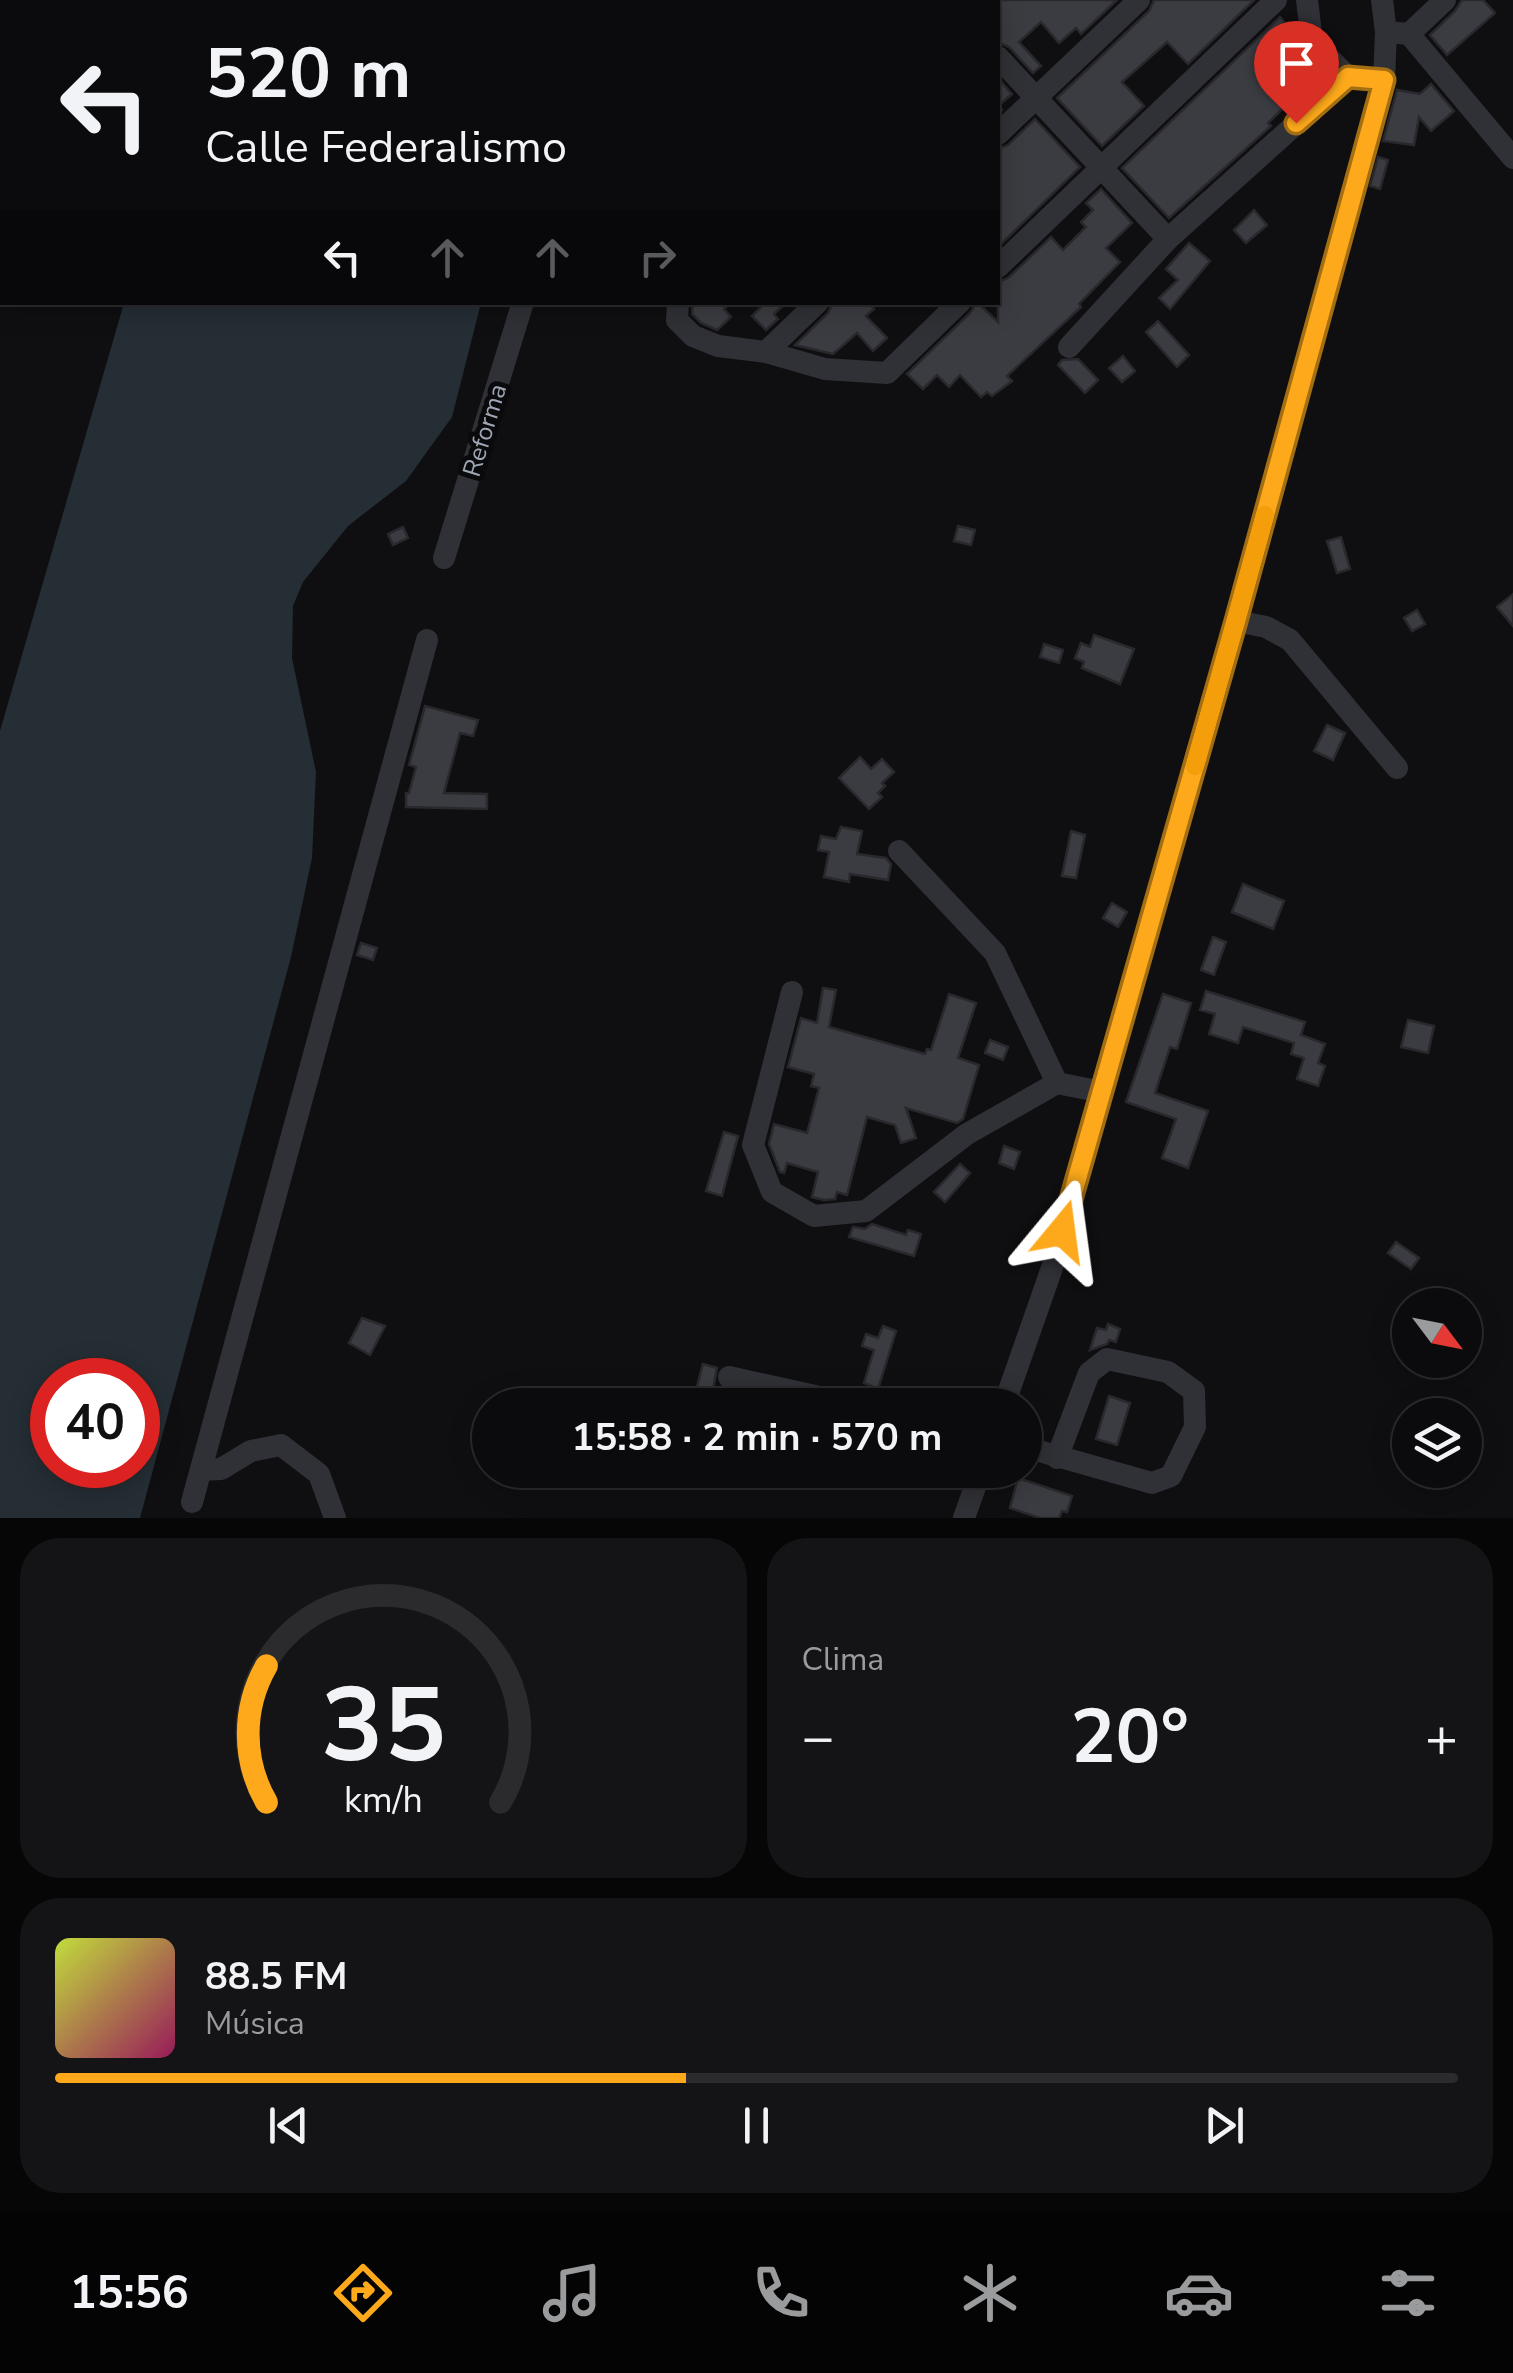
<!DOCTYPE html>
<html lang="es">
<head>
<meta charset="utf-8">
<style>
	:root { --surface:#0b0b0d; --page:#141416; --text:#f1f3f6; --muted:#9a9b9d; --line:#2b2b2e; --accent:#fda91b }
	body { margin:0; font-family:"Nunito Sans",sans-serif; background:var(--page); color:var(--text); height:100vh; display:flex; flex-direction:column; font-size:38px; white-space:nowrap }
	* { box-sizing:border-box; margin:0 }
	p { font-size:32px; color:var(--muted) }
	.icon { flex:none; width:55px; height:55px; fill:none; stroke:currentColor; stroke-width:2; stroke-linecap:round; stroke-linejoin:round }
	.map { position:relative; height:1518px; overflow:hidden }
	.drawer { display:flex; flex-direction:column; gap:20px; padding:20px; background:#060607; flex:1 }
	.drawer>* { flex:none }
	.banner { position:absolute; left:0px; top:0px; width:1000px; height:305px; box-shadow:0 5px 25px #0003,0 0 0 2px var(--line); background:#0b0b0d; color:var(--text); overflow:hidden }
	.needle { width:65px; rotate:122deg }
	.tools { position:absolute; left:1392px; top:1288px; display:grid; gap:20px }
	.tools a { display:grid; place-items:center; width:90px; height:90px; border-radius:50%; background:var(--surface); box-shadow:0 5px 25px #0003,0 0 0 2px var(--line); font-size:50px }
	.speed { position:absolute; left:30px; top:1358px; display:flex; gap:20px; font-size:50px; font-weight:700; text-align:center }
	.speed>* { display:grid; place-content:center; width:130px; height:130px; border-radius:50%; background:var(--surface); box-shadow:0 5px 25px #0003,0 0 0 2px var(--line); line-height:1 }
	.speed .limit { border:15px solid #d22; background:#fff; color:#111 }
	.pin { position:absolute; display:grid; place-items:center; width:85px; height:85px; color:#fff; margin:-102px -42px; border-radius:50% 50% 50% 0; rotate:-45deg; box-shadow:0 0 10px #0007 }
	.pin .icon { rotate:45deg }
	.me { position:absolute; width:110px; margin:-55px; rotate:16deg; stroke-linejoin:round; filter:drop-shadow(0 0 8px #0008) }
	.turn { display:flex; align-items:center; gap:35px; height:210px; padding:0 40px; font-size:45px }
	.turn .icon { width:130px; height:130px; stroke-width:2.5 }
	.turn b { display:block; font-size:70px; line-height:85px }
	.lanes { display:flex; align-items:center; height:95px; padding:0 40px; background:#0003; justify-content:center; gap:50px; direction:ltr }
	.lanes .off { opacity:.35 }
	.big { font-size:75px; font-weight:700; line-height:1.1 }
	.drawer .tile { flex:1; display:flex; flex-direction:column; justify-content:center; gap:15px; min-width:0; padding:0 35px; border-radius:40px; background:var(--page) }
	.drawer .dial { align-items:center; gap:0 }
	.dial svg { height:260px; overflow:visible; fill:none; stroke:var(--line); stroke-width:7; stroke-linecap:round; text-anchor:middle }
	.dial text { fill:var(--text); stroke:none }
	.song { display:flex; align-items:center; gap:30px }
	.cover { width:120px; height:120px; border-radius:15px; background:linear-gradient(135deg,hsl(70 70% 55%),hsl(330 70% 35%)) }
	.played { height:10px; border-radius:5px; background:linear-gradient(90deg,var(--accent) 45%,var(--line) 45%) }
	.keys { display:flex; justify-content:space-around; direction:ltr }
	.heat { display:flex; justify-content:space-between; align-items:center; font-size:55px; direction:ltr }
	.drawer .tiles { flex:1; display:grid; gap:20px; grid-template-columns:1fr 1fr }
	.tile:last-child { grid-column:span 2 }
	.trip { position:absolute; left:472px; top:1388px; width:570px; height:100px; border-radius:50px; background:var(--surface); box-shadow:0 5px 25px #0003,0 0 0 2px var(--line); font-weight:700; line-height:100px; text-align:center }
	.dock { display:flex; height:160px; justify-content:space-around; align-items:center; background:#040405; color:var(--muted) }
	.dock .icon { width:70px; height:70px }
	.dock .active { color:var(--accent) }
	.dock b { font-size:45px; color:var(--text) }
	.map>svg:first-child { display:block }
	.water { fill:#252e35; fill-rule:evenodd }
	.building { fill:#3b3c41; stroke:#29292d; stroke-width:2.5 }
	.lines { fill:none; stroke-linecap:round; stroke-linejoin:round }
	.minor { stroke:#303136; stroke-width:22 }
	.route-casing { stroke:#a46e12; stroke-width:25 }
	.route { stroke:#fda91b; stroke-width:18 }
	.slow { stroke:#f59e0b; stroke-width:18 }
	.labels { text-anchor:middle; stroke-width:10; stroke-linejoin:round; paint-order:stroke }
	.street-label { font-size:25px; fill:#9fa6b3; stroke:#0a0a0c }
</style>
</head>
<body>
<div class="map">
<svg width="1513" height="1518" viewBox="0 0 1513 1518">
	<rect width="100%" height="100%" fill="#0f0f11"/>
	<!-- water -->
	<g class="water">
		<polygon points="196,0 536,0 196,2"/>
		<path d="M 124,303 L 481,303 L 452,417 L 406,481 L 348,526 L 303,582 L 293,606 L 292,658 L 316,772 L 312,858 L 291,957 L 140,1518 L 0,1518 L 0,731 ZM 52,1380 L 138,1380 L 138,1465 L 52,1465 Z"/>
	</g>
	<!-- building -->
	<g class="building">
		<polygon points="1000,0 1117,0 1081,34 1076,28 1059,43 1041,22 1019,42 1041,66 1033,73 1009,47 998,42"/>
		<polygon points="1154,0 1254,0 1188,64 1167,42 1122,82 1144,106 1102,146 1057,98 1149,11"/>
		<polygon points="1462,0 1483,0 1495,13 1447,55 1430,35 1455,11"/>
		<polygon points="1280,17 1296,35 1301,51 1307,57 1278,84 1293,99 1268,123 1271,126 1169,218 1122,168"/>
		<polygon points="998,78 1012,94 998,106 1002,110 998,114"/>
		<polygon points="1431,84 1454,111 1431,131 1419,117 1414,145 1383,141 1397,90 1420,94"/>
		<polygon points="1035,119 1080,167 998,247 998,149 1008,145"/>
		<polygon points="1378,157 1388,160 1380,189 1370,186"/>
		<polygon points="1101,189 1132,223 1106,248 1120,262 1079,304 1081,307 1007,376 1012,381 992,396 987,392 981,397 960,375 949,387 937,375 923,389 907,374 970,313 977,302 998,322 998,282 1008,278 1051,237 1063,250 1086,227 1081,222 1093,210 1086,203"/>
		<polygon points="1254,210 1267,225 1246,243 1234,230"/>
		<polygon points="1189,243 1210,261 1170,309 1159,298 1178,280 1166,269"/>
		<polygon points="693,302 731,302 724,309 731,317 717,330 701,323 692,314"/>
		<polygon points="766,302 787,302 774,314 778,319 766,330 752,316"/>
		<polygon points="833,302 869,302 874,309 866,316 887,338 873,351 857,333 833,354 795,345 828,313"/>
		<polygon points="1158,321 1189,355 1177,367 1146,332"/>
		<polygon points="1123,356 1135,371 1122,382 1109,368"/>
		<polygon points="1078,359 1098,380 1085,393 1058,365 1062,360"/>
		<polygon points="958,526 975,530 971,545 954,541"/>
		<polygon points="403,527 408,538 393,545 388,534"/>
		<polygon points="1341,537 1350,569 1337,573 1327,541"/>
		<polygon points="1513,594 1513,626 1497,607"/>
		<polygon points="1417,610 1425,624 1412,631 1404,618"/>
		<polygon points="1094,635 1134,649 1120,684 1082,668 1084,662 1075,658 1081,643 1090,647"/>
		<polygon points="1044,644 1063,650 1059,663 1040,657"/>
		<polygon points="425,706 478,720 473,736 460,733 444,793 487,794 487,809 406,807 406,793 409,793 416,767 409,765"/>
		<polygon points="1327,725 1345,733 1333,760 1314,751"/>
		<polygon points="860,757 871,769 882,759 894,772 882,783 885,786 878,793 882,797 869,809 839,778"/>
		<polygon points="841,827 862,831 857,854 886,858 891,864 888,880 850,874 849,882 824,877 829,852 818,850 821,836 836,839"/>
		<polygon points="1071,831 1085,835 1076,878 1062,876"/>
		<polygon points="1243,884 1284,901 1273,929 1232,912"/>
		<polygon points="1112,903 1127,912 1118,927 1103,918"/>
		<polygon points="1213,937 1226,942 1214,975 1201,970"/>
		<polygon points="361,943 377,948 373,960 357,955"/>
		<polygon points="823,988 836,990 829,1027 925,1054 927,1049 931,1050 949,994 976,1003 958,1058 979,1065 963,1119 957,1123 906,1108 916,1138 901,1143 895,1125 867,1117 847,1195 837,1192 835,1199 824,1200 812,1197 818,1172 787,1163 784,1173 780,1172 769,1144 774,1124 807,1133 819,1088 811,1086 814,1074 788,1067 801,1018 817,1023"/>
		<polygon points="1206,991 1305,1022 1301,1035 1325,1044 1318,1063 1325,1066 1318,1086 1297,1079 1304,1058 1291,1054 1294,1043 1243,1027 1238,1043 1209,1034 1215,1014 1200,1010"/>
		<polygon points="1163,994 1191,1003 1177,1049 1170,1047 1155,1093 1208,1111 1188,1168 1162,1158 1176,1119 1126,1102"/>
		<polygon points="1408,1020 1434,1026 1428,1053 1401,1047"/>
		<polygon points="990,1040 1008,1047 1003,1060 985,1053"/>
		<polygon points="724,1132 738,1136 722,1196 706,1191"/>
		<polygon points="1004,1146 1020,1152 1014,1169 999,1163"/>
		<polygon points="960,1164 970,1173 945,1202 934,1192"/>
		<polygon points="872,1224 906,1235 908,1230 921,1234 914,1256 849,1237 853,1227 865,1229"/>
		<polygon points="1396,1242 1419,1258 1411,1269 1388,1253"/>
		<polygon points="362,1318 385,1326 370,1355 349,1343"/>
		<polygon points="1108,1324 1120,1329 1116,1342 1109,1340 1107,1344 1090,1350 1097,1328 1106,1330"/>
		<polygon points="883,1326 896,1331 878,1389 864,1383 874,1350 862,1346 866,1334 878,1338"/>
		<polygon points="703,1364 717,1368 710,1405 693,1401"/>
		<polygon points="1109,1396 1130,1403 1117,1445 1096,1439"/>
		<polygon points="1018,1478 1072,1496 1067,1512 1062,1511 1059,1518 1040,1518 1010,1508"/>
	</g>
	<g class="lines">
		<!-- minor -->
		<g class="minor">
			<polyline points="578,0 578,2"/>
			<polyline points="803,0 805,2"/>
			<polyline points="945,0 947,2"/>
			<polyline points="1307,0 1312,41 1348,77"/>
			<polyline points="838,2 840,0"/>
			<polyline points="983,2 985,0"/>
			<polyline points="1386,32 1409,34 1513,158"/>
			<polyline points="1409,34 1445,0"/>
			<polyline points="998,57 1168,239"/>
			<polyline points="998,134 1139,0"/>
			<polyline points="998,267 1276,0"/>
			<polyline points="678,302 677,320 693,336 718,346 766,352 825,369 887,373 960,302"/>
			<polyline points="1069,347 1168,239 1348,77"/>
			<polyline points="766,352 818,302"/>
			<polyline points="444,558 523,302"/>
			<polyline points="1236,621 1266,627 1290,640 1397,768"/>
			<polyline points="899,851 995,953 1057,1083"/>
			<polyline points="792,992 753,1145 772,1192 814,1216 866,1211 967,1134 1057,1083 1102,1092"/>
			<polyline points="729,1377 856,1405"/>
			<polyline points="1004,1405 1053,1265 1236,621 1384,80 1386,32 1382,0"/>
			<polyline points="1025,1447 1152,1483 1171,1476 1195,1427 1194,1391 1168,1372 1107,1359 1089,1373 1057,1458"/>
			<polyline points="201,1470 221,1469 251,1451 281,1445 319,1474 335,1518"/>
			<polyline points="192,1502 427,640"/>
			<polyline points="964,1518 981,1470"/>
		</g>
	</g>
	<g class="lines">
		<!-- route casing -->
		<g class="route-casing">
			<polyline id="route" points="1062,1231 1236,621 1384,80 1348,77 1296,123"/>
		</g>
		<!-- route -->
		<use href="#route" class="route"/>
		<!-- slow -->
		<polyline class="slow" points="1195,766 1265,515"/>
	</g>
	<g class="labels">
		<!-- street labels -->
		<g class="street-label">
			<text transform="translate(484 430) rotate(-73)" y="9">Reforma</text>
		</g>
	</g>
</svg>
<div class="tools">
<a><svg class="needle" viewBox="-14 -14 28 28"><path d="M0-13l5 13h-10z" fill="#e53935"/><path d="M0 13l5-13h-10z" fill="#9a9b9d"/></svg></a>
<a><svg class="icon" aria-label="layers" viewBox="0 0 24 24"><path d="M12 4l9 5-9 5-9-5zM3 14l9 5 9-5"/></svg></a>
</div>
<div class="speed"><div class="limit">40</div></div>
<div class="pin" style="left:1296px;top:123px;background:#d93025"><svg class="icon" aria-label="arrive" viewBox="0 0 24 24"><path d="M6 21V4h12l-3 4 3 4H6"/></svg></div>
<svg class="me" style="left:1062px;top:1231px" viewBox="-20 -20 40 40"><path d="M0-17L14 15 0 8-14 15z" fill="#fda91b" stroke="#fff" stroke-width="4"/></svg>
<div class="trip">15:58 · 2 min · 570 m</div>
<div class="banner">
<div class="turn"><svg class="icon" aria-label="left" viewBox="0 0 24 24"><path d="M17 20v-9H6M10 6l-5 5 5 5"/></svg><div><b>520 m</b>Calle Federalismo</div></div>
<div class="lanes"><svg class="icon" aria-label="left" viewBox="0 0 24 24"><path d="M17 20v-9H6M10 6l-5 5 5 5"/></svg><svg class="icon off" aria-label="ahead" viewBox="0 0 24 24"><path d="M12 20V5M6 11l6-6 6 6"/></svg><svg class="icon off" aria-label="ahead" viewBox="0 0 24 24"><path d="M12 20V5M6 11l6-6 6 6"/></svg><svg class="icon off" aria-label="right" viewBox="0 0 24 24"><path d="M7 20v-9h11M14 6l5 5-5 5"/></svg></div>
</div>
</div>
<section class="drawer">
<div class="tiles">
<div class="tile dial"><svg viewBox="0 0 100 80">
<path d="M14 69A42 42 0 1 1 86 69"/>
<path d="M14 69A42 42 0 0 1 14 27" stroke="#fda91b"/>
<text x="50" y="56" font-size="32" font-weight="700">35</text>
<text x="50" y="72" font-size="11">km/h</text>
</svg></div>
<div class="tile"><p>Clima</p>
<div class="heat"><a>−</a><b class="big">20°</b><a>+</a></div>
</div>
<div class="tile">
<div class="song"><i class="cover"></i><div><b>88.5 FM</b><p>Música</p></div></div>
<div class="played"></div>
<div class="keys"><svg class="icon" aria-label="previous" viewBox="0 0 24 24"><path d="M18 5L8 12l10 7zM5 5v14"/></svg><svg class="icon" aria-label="pause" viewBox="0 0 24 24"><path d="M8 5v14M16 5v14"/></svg><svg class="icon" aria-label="next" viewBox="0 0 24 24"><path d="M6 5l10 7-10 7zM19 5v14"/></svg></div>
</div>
</div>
</section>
<nav class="dock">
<b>15:56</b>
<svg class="icon active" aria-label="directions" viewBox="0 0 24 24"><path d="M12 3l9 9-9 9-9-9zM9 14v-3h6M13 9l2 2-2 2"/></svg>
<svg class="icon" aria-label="music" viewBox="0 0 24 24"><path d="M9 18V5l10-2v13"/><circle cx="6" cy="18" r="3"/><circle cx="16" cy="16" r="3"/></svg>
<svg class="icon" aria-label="phone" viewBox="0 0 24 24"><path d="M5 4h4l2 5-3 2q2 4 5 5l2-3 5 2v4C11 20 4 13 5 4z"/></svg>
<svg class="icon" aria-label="climate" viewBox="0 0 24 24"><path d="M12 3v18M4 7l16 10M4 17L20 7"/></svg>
<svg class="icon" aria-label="car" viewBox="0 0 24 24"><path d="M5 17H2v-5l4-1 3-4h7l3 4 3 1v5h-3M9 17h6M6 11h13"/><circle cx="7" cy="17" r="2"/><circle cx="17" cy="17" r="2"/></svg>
<svg class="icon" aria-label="filters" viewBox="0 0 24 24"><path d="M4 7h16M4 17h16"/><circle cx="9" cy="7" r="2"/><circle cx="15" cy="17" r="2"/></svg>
</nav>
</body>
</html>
